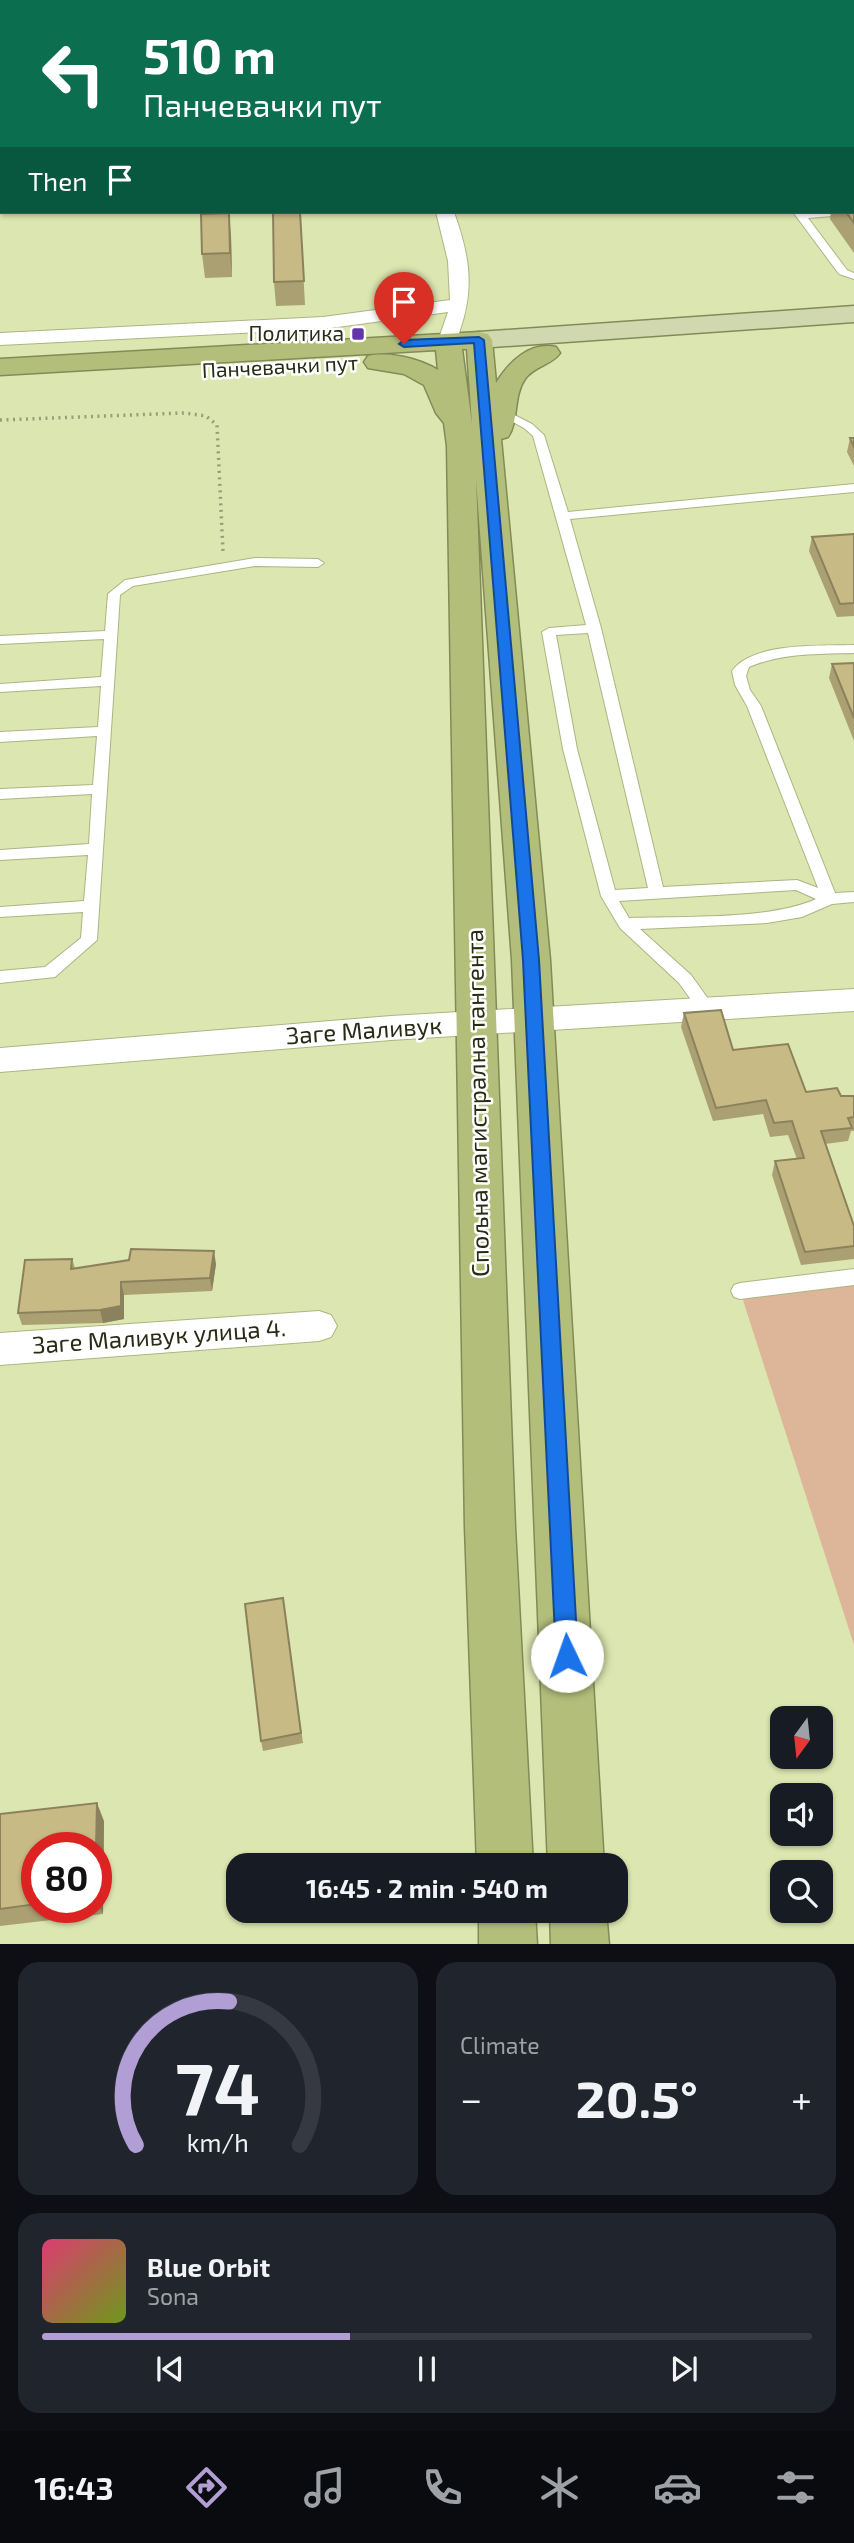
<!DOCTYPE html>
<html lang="en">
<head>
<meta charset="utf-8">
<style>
	:root { --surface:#171b24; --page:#20242c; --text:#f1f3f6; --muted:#9ea1a6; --line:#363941; --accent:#b19ed5 }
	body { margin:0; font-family:"Exo 2",sans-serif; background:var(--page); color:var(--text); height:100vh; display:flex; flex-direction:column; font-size:26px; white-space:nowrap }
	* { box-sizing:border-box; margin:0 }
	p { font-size:23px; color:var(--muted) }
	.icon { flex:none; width:38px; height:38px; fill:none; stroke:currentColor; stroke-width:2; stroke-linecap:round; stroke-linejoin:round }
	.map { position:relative; height:1944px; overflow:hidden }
	.drawer { display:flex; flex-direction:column; gap:18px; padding:18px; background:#0d0f14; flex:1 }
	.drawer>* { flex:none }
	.hud { position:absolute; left:0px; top:0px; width:854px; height:214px; box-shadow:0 2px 5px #0004; background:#0b6e4f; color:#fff; overflow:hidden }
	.needle { width:46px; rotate:195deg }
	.tools { position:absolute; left:770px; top:1706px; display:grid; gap:14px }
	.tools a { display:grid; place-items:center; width:63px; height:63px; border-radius:14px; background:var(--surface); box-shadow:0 2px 5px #0004; font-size:35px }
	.speed { position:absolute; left:21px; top:1832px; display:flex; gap:14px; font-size:35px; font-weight:700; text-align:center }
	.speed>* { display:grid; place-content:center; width:91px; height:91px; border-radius:50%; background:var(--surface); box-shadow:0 2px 5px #0004; line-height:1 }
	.speed .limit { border:10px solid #d22; background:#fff; color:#111 }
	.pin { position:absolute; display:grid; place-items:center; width:60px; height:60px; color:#fff; margin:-72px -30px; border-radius:50% 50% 50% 0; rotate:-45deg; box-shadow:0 0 7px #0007 }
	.pin .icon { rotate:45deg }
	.me { position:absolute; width:77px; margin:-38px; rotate:357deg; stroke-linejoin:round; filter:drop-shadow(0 0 5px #0008) }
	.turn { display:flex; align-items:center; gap:24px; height:147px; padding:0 28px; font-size:32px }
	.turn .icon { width:91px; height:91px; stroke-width:2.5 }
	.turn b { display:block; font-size:49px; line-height:60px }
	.then { display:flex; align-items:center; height:66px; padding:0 28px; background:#0003; gap:14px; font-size:26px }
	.big { font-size:52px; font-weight:700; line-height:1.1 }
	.drawer .tile { flex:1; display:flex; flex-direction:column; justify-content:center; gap:10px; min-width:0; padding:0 24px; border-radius:21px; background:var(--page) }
	.drawer .dial { align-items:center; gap:0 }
	.dial svg { height:182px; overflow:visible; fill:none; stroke:var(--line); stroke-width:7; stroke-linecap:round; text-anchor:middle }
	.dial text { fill:var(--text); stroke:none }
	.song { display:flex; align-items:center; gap:21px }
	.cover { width:84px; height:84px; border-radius:10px; background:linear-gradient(135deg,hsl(340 70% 55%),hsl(80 70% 35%)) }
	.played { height:7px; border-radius:4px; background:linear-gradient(90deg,var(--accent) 40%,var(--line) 40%) }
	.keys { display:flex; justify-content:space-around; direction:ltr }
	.heat { display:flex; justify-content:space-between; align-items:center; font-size:38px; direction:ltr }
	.drawer .tiles { flex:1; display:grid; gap:18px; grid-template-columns:1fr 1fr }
	.tile:last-child { grid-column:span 2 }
	.trip { position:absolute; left:226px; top:1853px; width:402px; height:70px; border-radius:21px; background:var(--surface); box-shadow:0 2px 5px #0004; font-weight:700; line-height:70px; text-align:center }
	.tabs { display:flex; height:112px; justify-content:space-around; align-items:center; background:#090b0e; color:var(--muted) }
	.tabs .icon { width:49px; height:49px }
	.tabs .current { color:var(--accent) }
	.tabs b { font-size:32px; color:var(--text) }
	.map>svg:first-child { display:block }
	.green { fill:#ddb599 }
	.forest { fill:#cf9a75 }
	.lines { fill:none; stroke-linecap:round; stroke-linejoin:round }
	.lane-casing { stroke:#acb581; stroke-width:2 }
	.street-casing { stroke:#acb581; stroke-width:2 }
	.primary-casing { stroke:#828b57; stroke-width:3 }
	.highway-casing { stroke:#828b57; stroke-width:3 }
	.path { stroke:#979e75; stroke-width:3.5; stroke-dasharray:2 4.5; stroke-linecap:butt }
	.lane { fill:#fff; fill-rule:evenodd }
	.street { fill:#fff; fill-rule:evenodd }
	.primary { fill:#d1d8af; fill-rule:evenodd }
	.highway { fill:#b3be7a; fill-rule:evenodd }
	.wall { fill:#aba072; fill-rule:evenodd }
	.shaded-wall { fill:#8b825d }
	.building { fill:#c7ba85; stroke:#8b825d; stroke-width:2 }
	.route { fill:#1a73e8; stroke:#114b97; stroke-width:2 }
	.poi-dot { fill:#6335ad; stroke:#fff; stroke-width:2.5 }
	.labels { text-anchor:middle; stroke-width:5; stroke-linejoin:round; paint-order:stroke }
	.far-poi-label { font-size:21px; fill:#282b16; stroke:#fff; text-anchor:end }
	.far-street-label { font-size:21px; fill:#282b16; stroke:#fff }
	.street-label { font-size:24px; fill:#282b16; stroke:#fff }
</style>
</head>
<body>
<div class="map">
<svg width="854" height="1945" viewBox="0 0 854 1945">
	<rect width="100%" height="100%" fill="#dce6b0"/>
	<!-- green -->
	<g class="green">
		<polygon points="0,0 420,0 422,2 2,2 0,41"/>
		<polygon points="854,1281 854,1645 741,1294"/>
	</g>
	<!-- forest -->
	<polygon class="forest" points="420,0 854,0 854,128 852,2"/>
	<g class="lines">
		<!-- lane casing -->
		<g class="lane-casing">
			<g id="lane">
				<rect x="0" y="182" width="2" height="6"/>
				<polygon points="793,212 850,212 845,215 808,218 847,270 854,273 854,279 839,274"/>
				<path d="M 499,407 L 532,424 L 544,435 L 568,512 L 854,484 L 854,492 L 570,519 L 601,628 L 663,887 L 797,880 L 818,888 L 747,706 L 735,685 L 732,671 C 752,642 821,646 854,645 L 854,653 C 819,654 781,653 749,667 L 746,676 L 750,690 L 761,706 L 835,893 L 854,892 L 854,902 L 832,904 L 802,917 L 767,923 L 640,929 L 691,975 L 714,1007 L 716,1011 L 714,1015 L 702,1015 L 679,983 L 620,928 L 601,896 L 563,749 L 542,632 L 549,628 L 586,625 L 533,436 L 524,428 L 495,412 L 495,408 ZM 588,633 L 648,888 L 615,890 L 577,749 L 556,635 ZM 796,890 L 816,899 C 771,920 681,916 629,918 L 619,901 Z"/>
				<polygon points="255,558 318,559 324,563 318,567 255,566 133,586 120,595 97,940 55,977 0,983 0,971 45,967 81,938 83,912 0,917 0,907 84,901 88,855 0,860 0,850 89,844 92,794 0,799 0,789 93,785 97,736 0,742 0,732 98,727 101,686 0,692 0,684 101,677 104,639 0,644 0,636 105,631 108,594 125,580"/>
				<polygon points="854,1269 854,1285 740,1299 734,1297 731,1291 734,1285 740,1283"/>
			</g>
		</g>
		<!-- street casing -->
		<g class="street-casing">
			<g id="street">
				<rect x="390" y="0" width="16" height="2"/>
				<path d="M 436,212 L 454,212 C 469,254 475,287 460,330 C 458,336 459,340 455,345 L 441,345 L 438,341 L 448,312 L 323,329 L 0,345 L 0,333 L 323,317 L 450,300 L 448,261 Z"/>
				<polygon points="854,989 854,1011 391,1040 0,1072 0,1048 391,1016"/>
				<polygon points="319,1311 331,1315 337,1326 331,1337 319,1341 0,1365 0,1333"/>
			</g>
		</g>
		<!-- primary casing -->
		<g class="primary-casing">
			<polygon id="primary" points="854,306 854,322 479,348 470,346 466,340 470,334 479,332"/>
		</g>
		<!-- highway casing -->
		<g class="highway-casing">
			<g id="highway">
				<path d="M 479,332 L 488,334 L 492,340 L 496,383 C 509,362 530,341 556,347 L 560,353 C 552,365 534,366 525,379 C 513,396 519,421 508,437 L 501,439 L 550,960 L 604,1866 L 548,1866 L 512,960 L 476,479 L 515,1527 L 533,1866 L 477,1866 L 465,1527 L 447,446 L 444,423 L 436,413 L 424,385 L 404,374 L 368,368 L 364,362 L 368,356 C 389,351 420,359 438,370 L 436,350 L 0,375 L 0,359 ZM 462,349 L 467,349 L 472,424 Z"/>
				<polygon points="479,1911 535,1911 537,1945 479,1945"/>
				<polygon points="550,1911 606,1911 609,1945 551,1945"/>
			</g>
		</g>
		<!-- path -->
		<polyline class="path" points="0,420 184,413 206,416 217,425 223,552"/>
		<!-- lane -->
		<use href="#lane" class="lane"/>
		<!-- street -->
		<use href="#street" class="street"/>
		<!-- primary -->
		<use href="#primary" class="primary"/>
		<!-- highway -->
		<use href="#highway" class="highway"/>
	</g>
	<!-- wall -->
	<g class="wall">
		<rect x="0" y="79" width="2" height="93"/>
		<polygon points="852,153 854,155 854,253 830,219 831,212 852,212"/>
		<polygon points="300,212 305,305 276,306 274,282"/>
		<polygon points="231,236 232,277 205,278 202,254"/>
		<polygon points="850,438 854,438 854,466 847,452"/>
		<polygon points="854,534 854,616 837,617 809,551 812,537"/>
		<polygon points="854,663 854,741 829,678 832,664"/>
		<polygon points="684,1013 733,1050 806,1092 841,1096 854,1096 854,1131 851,1131 848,1141 825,1144 854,1226 854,1259 801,1265 772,1175 775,1161 797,1159 788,1135 770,1137 763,1114 713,1121 681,1027"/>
		<polygon points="72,1259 75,1268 216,1264 212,1291 124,1295 124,1319 103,1323 22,1325 18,1313"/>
		<polygon points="283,1598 303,1743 263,1751 261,1741"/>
		<path d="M 0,1814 L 104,1821 L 103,1914 L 0,1926 ZM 37,1848 L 96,1848 L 96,1908 L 37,1908 Z"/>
	</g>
	<!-- shaded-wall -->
	<g class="shaded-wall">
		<polygon points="229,213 231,236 232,277 230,253"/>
		<polygon points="214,1251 216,1264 212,1291 210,1278"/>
		<polygon points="121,1282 124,1295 124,1319 103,1323 100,1310"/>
		<polygon points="97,1803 104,1821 103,1914 96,1900"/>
	</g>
	<!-- building -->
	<g class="building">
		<polygon points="0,79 2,79 2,153 0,154"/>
		<polygon points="852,153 854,155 854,187 852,187"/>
		<polygon points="854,190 854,223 846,212 852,212 852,192"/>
		<polygon points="273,212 300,212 304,281 274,282"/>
		<polygon points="229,213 230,253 202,254 201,214"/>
		<polygon points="850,438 854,438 854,447"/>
		<polygon points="854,534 854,603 840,604 812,537"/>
		<polygon points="854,663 854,718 832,664"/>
		<polygon points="721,1010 733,1050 788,1044 806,1092 837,1088 841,1096 854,1096 854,1117 848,1118 852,1128 821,1131 854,1226 854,1246 805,1252 775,1161 804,1158 792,1121 774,1123 766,1100 716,1108 684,1013"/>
		<polygon points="131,1249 214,1251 210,1278 121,1282 121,1306 100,1310 18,1313 25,1260 72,1259 71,1269 129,1260"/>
		<polygon points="283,1598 301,1733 261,1741 245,1604"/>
		<polygon points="97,1803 96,1848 37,1848 37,1904 0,1909 0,1814"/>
	</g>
	<!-- route -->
	<polygon class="route" points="479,337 484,340 539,960 578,1656 574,1664 567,1667 559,1664 556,1656 523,960 474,343 404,347 399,344 404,340"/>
	<!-- markers -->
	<rect class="poi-dot" x="351" y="327" width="14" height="14" rx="3.5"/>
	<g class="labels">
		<!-- far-poi labels -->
		<g class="far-poi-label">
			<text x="344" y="341">Политика</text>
		</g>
		<!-- far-street labels -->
		<g class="far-street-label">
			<text transform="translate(280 367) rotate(-3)" y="7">Панчевачки пут</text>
		</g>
		<!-- street labels -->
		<g class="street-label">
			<text transform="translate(364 1031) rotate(-4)" y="8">Заге Маливук</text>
			<text transform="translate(478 1103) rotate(-91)" y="8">Спољна магистрална тангента</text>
			<text transform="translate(159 1337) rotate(-4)" y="8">Заге Маливук улица 4.</text>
		</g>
	</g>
</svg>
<div class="tools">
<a><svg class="needle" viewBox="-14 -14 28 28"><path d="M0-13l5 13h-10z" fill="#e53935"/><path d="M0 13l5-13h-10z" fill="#9ea1a6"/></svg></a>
<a><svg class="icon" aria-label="sound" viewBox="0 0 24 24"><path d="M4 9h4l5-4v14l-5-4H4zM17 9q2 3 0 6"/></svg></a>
<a><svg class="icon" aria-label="search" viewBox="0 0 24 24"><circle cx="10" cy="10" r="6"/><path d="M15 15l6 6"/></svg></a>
</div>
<div class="speed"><div class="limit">80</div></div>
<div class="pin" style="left:404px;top:344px;background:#d93025"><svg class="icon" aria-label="arrive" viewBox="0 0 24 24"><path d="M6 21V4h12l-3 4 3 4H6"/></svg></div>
<svg class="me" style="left:567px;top:1656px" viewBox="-20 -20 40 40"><circle r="19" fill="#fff"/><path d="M0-13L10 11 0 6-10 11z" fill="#1a73e8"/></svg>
<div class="trip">16:45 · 2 min · 540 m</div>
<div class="hud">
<div class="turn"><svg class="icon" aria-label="left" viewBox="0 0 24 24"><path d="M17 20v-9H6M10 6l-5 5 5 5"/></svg><div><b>510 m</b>Панчевачки пут</div></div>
<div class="then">Then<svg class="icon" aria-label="arrive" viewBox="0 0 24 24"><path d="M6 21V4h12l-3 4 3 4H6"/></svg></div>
</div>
</div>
<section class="drawer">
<div class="tiles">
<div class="tile dial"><svg viewBox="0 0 100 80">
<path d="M14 69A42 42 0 1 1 86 69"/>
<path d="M14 69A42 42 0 0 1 55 6" stroke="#b19ed5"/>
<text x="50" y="56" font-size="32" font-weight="700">74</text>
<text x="50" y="72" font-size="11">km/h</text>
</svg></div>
<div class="tile"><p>Climate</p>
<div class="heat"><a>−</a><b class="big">20.5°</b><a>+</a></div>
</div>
<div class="tile">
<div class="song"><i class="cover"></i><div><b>Blue Orbit</b><p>Sona</p></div></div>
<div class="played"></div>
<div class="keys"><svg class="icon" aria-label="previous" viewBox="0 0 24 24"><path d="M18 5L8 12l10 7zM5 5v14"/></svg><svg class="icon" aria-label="pause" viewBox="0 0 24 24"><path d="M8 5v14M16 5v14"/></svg><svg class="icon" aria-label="next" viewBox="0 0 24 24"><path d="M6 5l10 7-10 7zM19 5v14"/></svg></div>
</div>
</div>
</section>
<nav class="tabs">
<b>16:43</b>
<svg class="icon current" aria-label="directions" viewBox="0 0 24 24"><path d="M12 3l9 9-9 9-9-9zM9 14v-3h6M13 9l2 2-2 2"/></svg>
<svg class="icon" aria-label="music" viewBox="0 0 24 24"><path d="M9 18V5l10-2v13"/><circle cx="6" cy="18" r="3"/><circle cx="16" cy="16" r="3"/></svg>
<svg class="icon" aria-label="phone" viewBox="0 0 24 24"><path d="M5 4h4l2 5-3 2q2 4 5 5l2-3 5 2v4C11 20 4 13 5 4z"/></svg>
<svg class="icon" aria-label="climate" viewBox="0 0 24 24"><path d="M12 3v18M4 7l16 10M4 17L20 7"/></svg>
<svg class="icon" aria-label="car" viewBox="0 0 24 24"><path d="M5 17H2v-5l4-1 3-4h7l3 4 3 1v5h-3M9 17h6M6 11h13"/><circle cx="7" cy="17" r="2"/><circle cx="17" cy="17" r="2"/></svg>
<svg class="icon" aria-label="filters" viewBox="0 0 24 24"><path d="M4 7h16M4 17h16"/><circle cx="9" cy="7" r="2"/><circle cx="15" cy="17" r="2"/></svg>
</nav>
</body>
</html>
